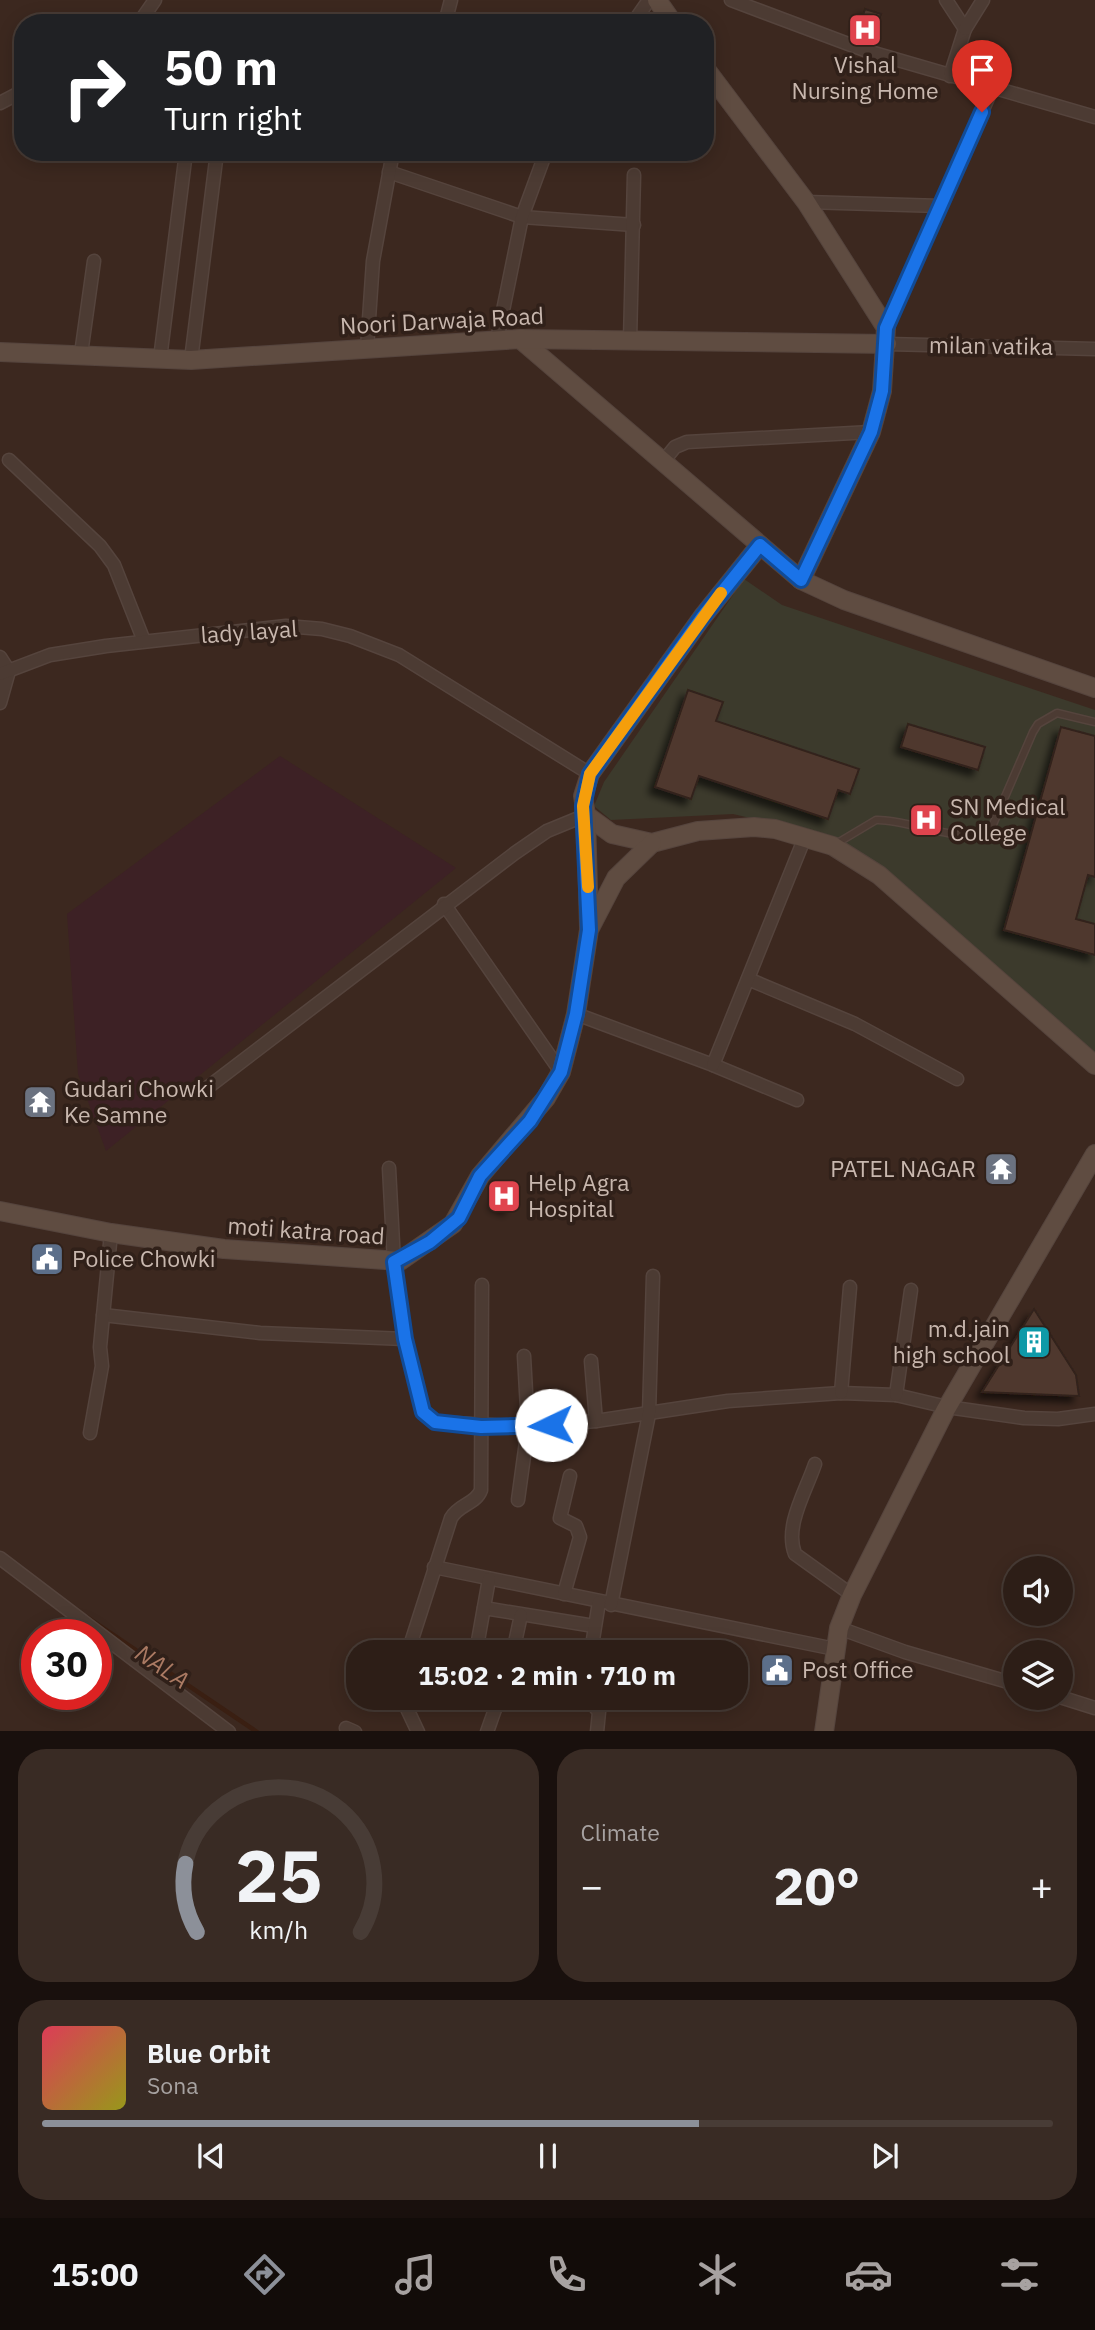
<!DOCTYPE html>
<html lang="en">
<head>
<meta charset="utf-8">
<style>
	:root { --surface:#2d1e17; --page:#392b24; --text:#f1f3f6; --muted:#a7a2a1; --line:#483c36; --accent:#8c9099 }
	body { margin:0; font-family:"IBM Plex Sans",sans-serif; background:var(--page); color:var(--text); height:100vh; display:flex; flex-direction:column; font-size:26px; white-space:nowrap }
	* { box-sizing:border-box; margin:0 }
	p { font-size:23px; color:var(--muted) }
	.icon { flex:none; width:38px; height:38px; fill:none; stroke:currentColor; stroke-width:2; stroke-linecap:round; stroke-linejoin:round }
	.map { position:relative; height:1731px; overflow:hidden }
	.panel { display:flex; flex-direction:column; gap:18px; padding:18px; background:#19100d; flex:1 }
	.panel>* { flex:none }
	.banner { position:absolute; left:14px; top:14px; width:700px; height:147px; border-radius:28px; box-shadow:0 4px 18px #0003,0 0 0 2px var(--line); background:#202124; color:#fff; overflow:hidden }
	.tools { position:absolute; left:1003px; top:1556px; display:grid; gap:14px }
	.tools a { display:grid; place-items:center; width:70px; height:70px; border-radius:50%; background:var(--surface); box-shadow:0 4px 18px #0003,0 0 0 2px var(--line); font-size:35px }
	.speed { position:absolute; left:21px; top:1619px; display:flex; gap:14px; font-size:35px; font-weight:700; text-align:center }
	.speed>* { display:grid; place-content:center; width:91px; height:91px; border-radius:50%; background:var(--surface); box-shadow:0 4px 18px #0003,0 0 0 2px var(--line); line-height:1 }
	.speed .limit { border:10px solid #d22; background:#fff; color:#111 }
	.pin { position:absolute; display:grid; place-items:center; width:60px; height:60px; color:#fff; margin:-72px -30px; border-radius:50% 50% 50% 0; rotate:-45deg; box-shadow:0 0 7px #0007 }
	.pin .icon { rotate:45deg }
	.me { position:absolute; width:77px; margin:-38px; rotate:267deg; stroke-linejoin:round; filter:drop-shadow(0 0 5px #0008) }
	.turn { display:flex; align-items:center; gap:24px; height:147px; padding:0 35px; font-size:32px }
	.turn .icon { width:91px; height:91px; stroke-width:2.5 }
	.turn b { display:block; font-size:49px; line-height:60px }
	.big { font-size:52px; font-weight:700; line-height:1.1 }
	.panel .tile { flex:1; display:flex; flex-direction:column; justify-content:center; gap:10px; min-width:0; padding:0 24px; border-radius:28px; background:var(--page) }
	.panel .dial { align-items:center; gap:0 }
	.dial svg { height:182px; overflow:visible; fill:none; stroke:var(--line); stroke-width:7; stroke-linecap:round; text-anchor:middle }
	.dial text { fill:var(--text); stroke:none }
	.song { display:flex; align-items:center; gap:21px }
	.cover { width:84px; height:84px; border-radius:10px; background:linear-gradient(135deg,hsl(350 70% 55%),hsl(60 70% 35%)) }
	.played { height:7px; border-radius:4px; background:linear-gradient(90deg,var(--accent) 65%,var(--line) 65%) }
	.keys { display:flex; justify-content:space-around; direction:ltr }
	.heat { display:flex; justify-content:space-between; align-items:center; font-size:38px; direction:ltr }
	.panel .tiles { flex:1; display:grid; gap:18px; grid-template-columns:1fr 1fr }
	.tile:last-child { grid-column:span 2 }
	.trip { position:absolute; left:346px; top:1640px; width:402px; height:70px; border-radius:28px; background:var(--surface); box-shadow:0 4px 18px #0003,0 0 0 2px var(--line); font-weight:700; line-height:70px; text-align:center }
	.menu { display:flex; height:112px; justify-content:space-around; align-items:center; background:#120c09; color:var(--muted) }
	.menu .icon { width:49px; height:49px }
	.menu .active { color:var(--accent) }
	.menu b { font-size:32px; color:var(--text) }
	.map>svg:first-child { display:block }
	.medical { fill:#3c3a2c }
	.green { fill:#3d2125 }
	.lines { fill:none; stroke-linecap:round; stroke-linejoin:round }
	.stream { stroke:#3a1f12; stroke-width:4.5 }
	.building { fill:#50392e; stroke:#32221b; stroke-width:2; filter:url(#shadow) }
	.lane-casing { stroke:#55443d; stroke-width:9 }
	.street-casing { stroke:#55443d; stroke-width:15 }
	.secondary-casing { stroke:#55443d; stroke-width:20 }
	.lane { stroke:#4c3b33; stroke-width:6 }
	.street { stroke:#4c3b33; stroke-width:12 }
	.secondary { stroke:#5f4c41; stroke-width:18 }
	.route-casing { stroke:#114b97; stroke-width:18 }
	.route { stroke:#1a73e8; stroke-width:12 }
	.slow { stroke:#f59e0b; stroke-width:12 }
	.labels { text-anchor:middle; stroke-width:7; stroke-linejoin:round; paint-order:stroke }
	.poi-label { font-size:23px; fill:#c8b7ae; stroke:#302019; text-anchor:start }
	.street-label { font-size:23px; fill:#c8b7ae; stroke:#302019 }
	.water-label { font-size:24px; font-style:italic; fill:#ab7a63; stroke:#302019 }
</style>
</head>
<body>
<div class="map">
<svg width="1095" height="1732" viewBox="0 0 1095 1732">
	<defs>
		<filter id="shadow"><feDropShadow dx="-6" dy="6" stdDeviation="3.5" flood-color="#0009"/></filter>
	</defs>
	<rect width="100%" height="100%" fill="#3c281f"/>
	<!-- medical -->
	<polygon class="medical" points="744,579 782,605 1095,710 1095,1061 830,837 733,814 611,820 594,806 604,782"/>
	<!-- green -->
	<polygon class="green" points="280,756 456,868 106,1151 78,1074 67,914"/>
	<g class="lines">
		<!-- stream -->
		<polyline class="stream" points="87,1617 257,1732"/>
	</g>
	<!-- building -->
	<g class="building">
		<polygon points="865,9 881,14 873,39 857,34"/>
		<polygon points="688,690 723,702 716,721 859,769 850,794 838,790 828,819 699,776 691,799 655,787"/>
		<polygon points="908,724 985,747 978,770 901,747"/>
		<polygon points="1061,727 1095,736 1095,877 1088,875 1076,919 1095,924 1095,955 1004,930"/>
		<polygon points="502,1185 516,1190 509,1209 495,1203"/>
		<polygon points="1034,1309 1076,1375 1079,1396 982,1392"/>
	</g>
	<g class="lines">
		<!-- lane casing -->
		<g class="lane-casing">
			<path id="lane" d="M 834,845 L 876,820 C 906,818 968,848 991,829 L 1033,732 L 1038,724 L 1057,713 L 1095,722"/>
		</g>
		<!-- street casing -->
		<g class="street-casing">
			<g id="street">
				<polyline points="731,0 867,51 1095,117"/>
				<polyline points="946,0 965,29 950,76"/>
				<polyline points="139,23 155,0"/>
				<polyline points="445,23 451,0"/>
				<polyline points="633,23 649,0"/>
				<polyline points="965,29 983,0"/>
				<polyline points="0,103 23,91"/>
				<polyline points="389,172 522,217 634,225"/>
				<polyline points="806,202 941,206"/>
				<polyline points="886,328 992,89"/>
				<polyline points="497,340 522,217 546,152"/>
				<polyline points="630,341 634,175"/>
				<polyline points="887,344 1095,349"/>
				<polyline points="367,348 373,261 393,152"/>
				<polyline points="81,354 94,261"/>
				<polyline points="160,359 186,152"/>
				<polyline points="191,360 217,152"/>
				<polyline points="9,460 100,546 114,565 144,641"/>
				<polyline points="662,463 675,447 687,442 871,432"/>
				<polyline points="0,657 9,671 0,703"/>
				<polyline points="0,674 50,655 106,646 286,626 322,629 350,636 399,655 590,774"/>
				<polyline points="444,904 561,1072"/>
				<polyline points="748,979 855,1024 957,1079"/>
				<polyline points="576,1014 713,1065 797,1100"/>
				<polyline points="713,1065 805,837"/>
				<polyline points="207,1088 515,853 547,831 586,815"/>
				<polyline points="389,1168 394,1262 405,1339 423,1412 435,1422 528,1427 596,1421 728,1401 841,1393 896,1395 947,1407 1024,1418 1058,1419 1095,1414"/>
				<polyline points="103,1315 260,1333 405,1339"/>
				<polyline points="591,1361 596,1421"/>
				<polyline points="841,1393 850,1287"/>
				<polyline points="896,1395 911,1290"/>
				<polyline points="90,1433 102,1366 100,1347 111,1233"/>
				<path d="M 815,1464 C 806,1491 784,1526 795,1554 L 852,1595"/>
				<polyline points="518,1500 528,1427 524,1356"/>
				<polyline points="0,1558 229,1732"/>
				<polyline points="434,1567 835,1649"/>
				<polyline points="564,1594 580,1537 576,1526 560,1518 570,1476"/>
				<polyline points="611,1605 649,1414 653,1276"/>
				<polyline points="484,1608 594,1626"/>
				<polyline points="839,1628 905,1652 1015,1684"/>
				<path d="M 408,1652 L 451,1518 C 459,1504 476,1504 481,1490 L 482,1285"/>
				<polyline points="476,1652 489,1579"/>
				<polyline points="513,1652 521,1615"/>
				<polyline points="591,1652 599,1602"/>
				<polyline points="1060,1697 1095,1708"/>
				<polyline points="402,1698 418,1732"/>
				<polyline points="588,1698 599,1712 597,1732"/>
				<polyline points="346,1728 355,1732"/>
				<polyline points="487,1732 499,1698"/>
			</g>
		</g>
		<!-- secondary casing -->
		<g class="secondary-casing">
			<g id="secondary">
				<polyline points="657,0 673,23"/>
				<polyline points="705,68 806,202 886,328 882,391 871,432 801,580"/>
				<polyline points="520,339 801,580 844,600 1095,688"/>
				<polyline points="0,352 191,360 520,339 887,344"/>
				<polyline points="760,545 703,616 590,774 583,796 586,815 612,834 652,843 698,831 754,827 775,829 833,846 879,875 1095,1065"/>
				<polyline points="586,815 589,927"/>
				<polyline points="0,1211 111,1233 224,1249 400,1261 453,1224 480,1176 546,1098 561,1072 576,1014 589,930 616,878 652,843"/>
				<polyline points="824,1732 839,1628 852,1595 945,1411 1095,1154"/>
			</g>
		</g>
		<!-- lane -->
		<use href="#lane" class="lane"/>
		<!-- street -->
		<use href="#street" class="street"/>
		<!-- secondary -->
		<use href="#secondary" class="secondary"/>
	</g>
	<g class="lines">
		<!-- route casing -->
		<g class="route-casing">
			<polyline id="route" points="551,1425 481,1427 435,1422 423,1412 405,1339 394,1262 430,1242 459,1218 480,1176 530,1121 561,1072 576,1014 589,930 583,806 590,774 703,616 760,545 801,580 871,432 882,391 886,328 982,112"/>
		</g>
		<!-- route -->
		<use href="#route" class="route"/>
		<!-- slow -->
		<polyline class="slow" points="588,887 583,806 590,774 721,593"/>
	</g>
	<!-- icons -->
	<defs>
		<g id="hospital-square" transform="scale(1.75)"><rect x="-9" y="-9" width="18" height="18" rx="4" fill="#e0444e" stroke="#302019"/><path d="M-5-5h3v3.5h4V-5h3V5h-3V1.5h-4V5h-3Z" fill="#fff"/></g>
		<g id="temple-square" transform="scale(1.75)"><rect x="-9" y="-9" width="18" height="18" rx="4" fill="#6b7280" stroke="#302019"/><path d="M0-6L5-2H3V0L6.5 2.5H4V6H1.5V3h-3V6H-4V2.5H-6.5L-3 0V-2H-5Z" fill="#fff"/></g>
		<g id="civic-square" transform="scale(1.75)"><rect x="-9" y="-9" width="18" height="18" rx="4" fill="#5c6f8a" stroke="#302019"/><path d="M-.6-6.5H3V-4.5H.6V-3L4-1V1h2V6H-6V1h2V-1L-.6-3ZM-1.2 2.5V6h2.4V2.5Z" fill="#fff"/></g>
		<g id="building-square" transform="scale(1.75)"><rect x="-9" y="-9" width="18" height="18" rx="4" fill="#0f9aa8" stroke="#302019"/><path d="M-4-6H4V6H1V3H-1V6H-4ZM-2.5-4.3h1.7v1.8h-1.7ZM.8-4.3h1.7v1.8H.8ZM-2.5-1h1.7V.8h-1.7ZM.8-1h1.7V.8H.8Z" fill="#fff"/></g>
	</defs>
	<g fill-rule="evenodd">
		<use href="#hospital-square" x="865" y="30"/>
		<use href="#hospital-square" x="926" y="820"/>
		<use href="#temple-square" x="40" y="1102"/>
		<use href="#temple-square" x="1001" y="1169"/>
		<use href="#hospital-square" x="504" y="1196"/>
		<use href="#civic-square" x="47" y="1259"/>
		<use href="#building-square" x="1034" y="1342"/>
		<use href="#civic-square" x="777" y="1670"/>
	</g>
	<g class="labels">
		<!-- poi labels -->
		<g class="poi-label">
			<text x="865" y="73" text-anchor="middle">Vishal<tspan x="865" dy="26">Nursing Home</tspan></text>
			<text x="950" y="815">SN Medical<tspan x="950" dy="26">College</tspan></text>
			<text x="64" y="1097">Gudari Chowki<tspan x="64" dy="26">Ke Samne</tspan></text>
			<text x="976" y="1177" text-anchor="end">PATEL NAGAR</text>
			<text x="528" y="1191">Help Agra<tspan x="528" dy="26">Hospital</tspan></text>
			<text x="72" y="1267">Police Chowki</text>
			<text x="1010" y="1337" text-anchor="end">m.d.jain<tspan x="1010" dy="26">high school</tspan></text>
			<text x="802" y="1678">Post Office</text>
		</g>
		<!-- street labels -->
		<g class="street-label">
			<text transform="translate(442 321) rotate(-3)" y="8">Noori Darwaja Road</text>
			<text transform="translate(991 346) rotate(1)" y="8">milan vatika</text>
			<text transform="translate(249 632) rotate(-4)" y="8">lady layal</text>
			<text transform="translate(306 1231) rotate(4)" y="8">moti katra road</text>
		</g>
		<!-- water labels -->
		<g class="water-label">
			<text transform="translate(162 1667) rotate(34)" y="8">NALA</text>
		</g>
	</g>
</svg>
<div class="tools">
<a><svg class="icon" aria-label="sound" viewBox="0 0 24 24"><path d="M4 9h4l5-4v14l-5-4H4zM17 9q2 3 0 6"/></svg></a>
<a><svg class="icon" aria-label="layers" viewBox="0 0 24 24"><path d="M12 4l9 5-9 5-9-5zM3 14l9 5 9-5"/></svg></a>
</div>
<div class="speed"><div class="limit">30</div></div>
<div class="pin" style="left:982px;top:112px;background:#d93025"><svg class="icon" aria-label="arrive" viewBox="0 0 24 24"><path d="M6 21V4h12l-3 4 3 4H6"/></svg></div>
<svg class="me" style="left:551px;top:1425px" viewBox="-20 -20 40 40"><circle r="19" fill="#fff"/><path d="M0-13L10 11 0 6-10 11z" fill="#1a73e8"/></svg>
<div class="trip">15:02 · 2 min · 710 m</div>
<div class="banner">
<div class="turn"><svg class="icon" aria-label="right" viewBox="0 0 24 24"><path d="M7 20v-9h11M14 6l5 5-5 5"/></svg><div><b>50 m</b>Turn right</div></div>
</div>
</div>
<section class="panel">
<div class="tiles">
<div class="tile dial"><svg viewBox="0 0 100 80">
<path d="M14 69A42 42 0 1 1 86 69"/>
<path d="M14 69A42 42 0 0 1 9 39" stroke="#8c9099"/>
<text x="50" y="56" font-size="32" font-weight="700">25</text>
<text x="50" y="72" font-size="11">km/h</text>
</svg></div>
<div class="tile"><p>Climate</p>
<div class="heat"><a>−</a><b class="big">20°</b><a>+</a></div>
</div>
<div class="tile">
<div class="song"><i class="cover"></i><div><b>Blue Orbit</b><p>Sona</p></div></div>
<div class="played"></div>
<div class="keys"><svg class="icon" aria-label="previous" viewBox="0 0 24 24"><path d="M18 5L8 12l10 7zM5 5v14"/></svg><svg class="icon" aria-label="pause" viewBox="0 0 24 24"><path d="M8 5v14M16 5v14"/></svg><svg class="icon" aria-label="next" viewBox="0 0 24 24"><path d="M6 5l10 7-10 7zM19 5v14"/></svg></div>
</div>
</div>
</section>
<nav class="menu">
<b>15:00</b>
<svg class="icon active" aria-label="directions" viewBox="0 0 24 24"><path d="M12 3l9 9-9 9-9-9zM9 14v-3h6M13 9l2 2-2 2"/></svg>
<svg class="icon" aria-label="music" viewBox="0 0 24 24"><path d="M9 18V5l10-2v13"/><circle cx="6" cy="18" r="3"/><circle cx="16" cy="16" r="3"/></svg>
<svg class="icon" aria-label="phone" viewBox="0 0 24 24"><path d="M5 4h4l2 5-3 2q2 4 5 5l2-3 5 2v4C11 20 4 13 5 4z"/></svg>
<svg class="icon" aria-label="climate" viewBox="0 0 24 24"><path d="M12 3v18M4 7l16 10M4 17L20 7"/></svg>
<svg class="icon" aria-label="car" viewBox="0 0 24 24"><path d="M5 17H2v-5l4-1 3-4h7l3 4 3 1v5h-3M9 17h6M6 11h13"/><circle cx="7" cy="17" r="2"/><circle cx="17" cy="17" r="2"/></svg>
<svg class="icon" aria-label="filters" viewBox="0 0 24 24"><path d="M4 7h16M4 17h16"/><circle cx="9" cy="7" r="2"/><circle cx="15" cy="17" r="2"/></svg>
</nav>
</body>
</html>
